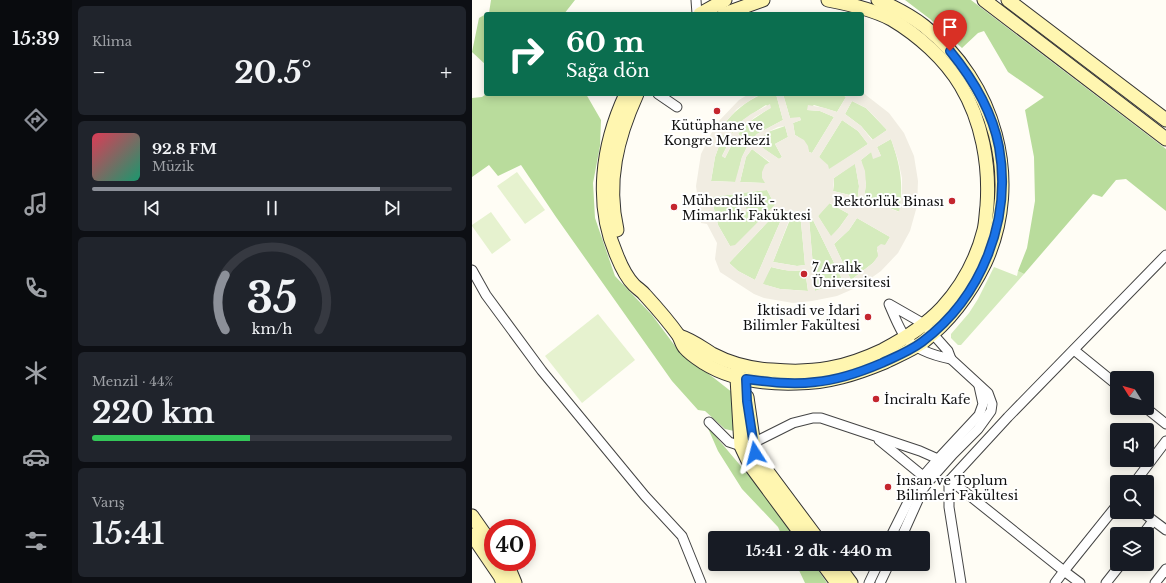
<!DOCTYPE html>
<html lang="tr">
<head>
<meta charset="utf-8">
<style>
	:root { --surface:#171b24; --page:#20242c; --text:#f1f3f6; --muted:#9ea1a6; --line:#363941; --accent:#8c9099 }
	body { margin:0; font-family:"Libre Baskerville",serif; background:var(--page); color:var(--text); height:100vh; display:flex; flex-direction:column; font-size:15px; white-space:nowrap }
	* { box-sizing:border-box; margin:0 }
	p { font-size:13px; color:var(--muted) }
	.icon { flex:none; width:22px; height:22px; fill:none; stroke:currentColor; stroke-width:2; stroke-linecap:round; stroke-linejoin:round }
	.map { position:relative; flex:1; overflow:hidden }
	.details { display:flex; flex-direction:column; gap:6px; padding:6px; background:#0d0f14; width:400px }
	.details>* { flex:none }
	.top-card { position:absolute; left:12px; top:12px; width:380px; height:84px; border-radius:4px; box-shadow:0 2px 10px #0003; background:#0b6e4f; color:#fff; overflow:hidden }
	.needle { width:26px; rotate:307deg }
	.tools { position:absolute; left:638px; top:371px; display:grid; gap:8px }
	.tools a { display:grid; place-items:center; width:44px; height:44px; border-radius:4px; background:var(--surface); box-shadow:0 2px 10px #0003; font-size:20px }
	.speed { position:absolute; left:12px; top:519px; display:flex; gap:8px; font-size:20px; font-weight:700; text-align:center }
	.speed>* { display:grid; place-content:center; width:52px; height:52px; border-radius:50%; background:var(--surface); box-shadow:0 2px 10px #0003; line-height:1 }
	.speed .limit { border:6px solid #d22; background:#fff; color:#111 }
	.pin { position:absolute; display:grid; place-items:center; width:34px; height:34px; color:#fff; margin:-41px -17px; border-radius:50% 50% 50% 0; rotate:-45deg; box-shadow:0 0 4px #0007 }
	.pin .icon { rotate:45deg }
	.me { position:absolute; width:44px; margin:-22px; rotate:351deg; stroke-linejoin:round; filter:drop-shadow(0 0 3px #0008) }
	.turn { display:flex; align-items:center; gap:14px; height:84px; padding:0 16px; font-size:18px }
	.turn .icon { width:52px; height:52px; stroke-width:2.5 }
	.turn b { display:block; font-size:28px; line-height:34px }
	.big { font-size:30px; font-weight:700; line-height:1.1 }
	.details .tile { flex:1; display:flex; flex-direction:column; justify-content:center; gap:6px; min-width:0; padding:0 14px; border-radius:6px; background:var(--page) }
	.details .dial { align-items:center; gap:0 }
	.dial svg { height:104px; overflow:visible; fill:none; stroke:var(--line); stroke-width:7; stroke-linecap:round; text-anchor:middle }
	.dial text { fill:var(--text); stroke:none }
	.song { display:flex; align-items:center; gap:12px }
	.cover { width:48px; height:48px; border-radius:6px; background:linear-gradient(135deg,hsl(350 70% 55%),hsl(160 70% 35%)) }
	.played { height:4px; border-radius:2px; background:linear-gradient(90deg,var(--accent) 80%,var(--line) 80%) }
	.keys { display:flex; justify-content:space-around; direction:ltr }
	.heat { display:flex; justify-content:space-between; align-items:center; font-size:22px; direction:ltr }
	.charge { height:6px; border-radius:3px; background:linear-gradient(90deg,#34c759 44%,var(--line) 0) }
	.trip { position:absolute; left:236px; top:531px; width:222px; height:40px; border-radius:4px; background:var(--surface); box-shadow:0 2px 10px #0003; font-weight:700; line-height:40px; text-align:center }
	main { display:flex; flex:1; min-height:0 }
	.dock { display:flex; flex-direction:column; width:72px; justify-content:space-around; align-items:center; background:#090b0e; color:var(--muted) }
	.dock .icon { width:28px; height:28px }
	.dock .active { color:var(--accent) }
	.dock b { font-size:18px; color:var(--text) }
	.map>svg:first-child { display:block }
	.green { fill:#d5ebbd }
	.forest { fill:#b9dc9c }
	.pitch { fill:#e6f2cf }
	.plaza { fill:#f1ede2; fill-rule:evenodd }
	.lines { fill:none; stroke-linecap:round; stroke-linejoin:round }
	.street-casing { stroke:#444; stroke-width:11 }
	.secondary-casing { stroke:#333; stroke-width:15 }
	.street { stroke:#fff; stroke-width:9 }
	.secondary { stroke:#fff6b0; stroke-width:13 }
	.route-casing { stroke:#114b97; stroke-width:10 }
	.route { stroke:#1a73e8; stroke-width:7 }
	.poi-dot { fill:#c4262e; stroke:#fff; stroke-width:1.5 }
	.labels { text-anchor:middle; stroke-width:4; stroke-linejoin:round; paint-order:stroke }
	.poi-label { font-size:13px; fill:#111; stroke:#fff; text-anchor:start }
</style>
</head>
<body>
<main>
<nav class="dock">
<b>15:39</b>
<svg class="icon active" aria-label="directions" viewBox="0 0 24 24"><path d="M12 3l9 9-9 9-9-9zM9 14v-3h6M13 9l2 2-2 2"/></svg>
<svg class="icon" aria-label="music" viewBox="0 0 24 24"><path d="M9 18V5l10-2v13"/><circle cx="6" cy="18" r="3"/><circle cx="16" cy="16" r="3"/></svg>
<svg class="icon" aria-label="phone" viewBox="0 0 24 24"><path d="M5 4h4l2 5-3 2q2 4 5 5l2-3 5 2v4C11 20 4 13 5 4z"/></svg>
<svg class="icon" aria-label="climate" viewBox="0 0 24 24"><path d="M12 3v18M4 7l16 10M4 17L20 7"/></svg>
<svg class="icon" aria-label="car" viewBox="0 0 24 24"><path d="M5 17H2v-5l4-1 3-4h7l3 4 3 1v5h-3M9 17h6M6 11h13"/><circle cx="7" cy="17" r="2"/><circle cx="17" cy="17" r="2"/></svg>
<svg class="icon" aria-label="filters" viewBox="0 0 24 24"><path d="M4 7h16M4 17h16"/><circle cx="9" cy="7" r="2"/><circle cx="15" cy="17" r="2"/></svg>
</nav>
<section class="details">
<div class="tile"><p>Klima</p>
<div class="heat"><a>−</a><b class="big">20.5°</b><a>+</a></div>
</div>
<div class="tile">
<div class="song"><i class="cover"></i><div><b>92.8 FM</b><p>Müzik</p></div></div>
<div class="played"></div>
<div class="keys"><svg class="icon" aria-label="previous" viewBox="0 0 24 24"><path d="M18 5L8 12l10 7zM5 5v14"/></svg><svg class="icon" aria-label="pause" viewBox="0 0 24 24"><path d="M8 5v14M16 5v14"/></svg><svg class="icon" aria-label="next" viewBox="0 0 24 24"><path d="M6 5l10 7-10 7zM19 5v14"/></svg></div>
</div>
<div class="tile dial"><svg viewBox="0 0 100 80">
<path d="M14 69A42 42 0 1 1 86 69"/>
<path d="M14 69A42 42 0 0 1 14 27" stroke="#8c9099"/>
<text x="50" y="56" font-size="32" font-weight="700">35</text>
<text x="50" y="72" font-size="11">km/h</text>
</svg></div>
<div class="tile"><p>Menzil · 44%</p><b class="big">220 km</b><div class="charge"></div></div>
<div class="tile"><p>Varış</p><b class="big">15:41</b></div>
</section>
<div class="map">
<svg width="694" height="583" viewBox="0 0 694 583">
	<rect width="100%" height="100%" fill="#fffdf5"/>
	<!-- green -->
	<g class="green">
		<path d="M 291,94 L 304,94 L 311,120 L 285,134 L 278,142 L 266,134 L 277,122 L 298,108 L 294,105 L 271,120 L 261,133 L 254,130 L 250,126 C 262,112 273,101 291,94 Z"/>
		<path d="M 311,94 L 369,94 L 374,97 L 365,112 L 342,105 L 335,110 L 348,111 L 362,117 L 340,153 L 337,152 C 335,144 330,139 323,135 L 321,123 L 329,120 L 328,118 L 318,118 Z"/>
		<polygon points="380,101 394,108 415,130 401,140 389,126 373,114"/>
		<polygon points="370,120 386,131 396,144 357,170 347,157"/>
		<polygon points="313,126 316,137 303,144 310,157 307,159 283,143 296,132"/>
		<polygon points="251,135 259,138 250,156 253,158 262,140 275,147 270,157 264,182 239,181 243,157"/>
		<path d="M 419,139 C 429,168 431,181 428,212 L 392,198 L 394,184 L 389,160 L 399,152 L 409,156 L 405,147 Z"/>
		<polygon points="280,149 298,163 293,183 268,182 274,157"/>
		<polygon points="383,163 387,186 386,197 361,191 362,185 362,178"/>
		<polygon points="295,190 303,205 263,246 258,246 246,225 239,197 264,194 271,214 275,211 269,193"/>
		<polygon points="357,203 377,214 367,228 359,237 346,216"/>
		<polygon points="307,210 312,213 283,280 266,271 257,263"/>
		<polygon points="319,217 327,219 329,222 333,265 325,266 301,262"/>
		<polygon points="337,218 340,218 371,281 343,291"/>
		<polygon points="385,218 418,237 413,246 405,250 407,256 401,263 379,280 362,244 377,230"/>
		<path d="M 299,267 C 310,270 322,272 333,270 L 336,291 L 308,289 L 290,284 Z"/>
		<polygon points="522,267 545,276 546,271 552,274 489,345 486,345 479,338 479,334 497,313 506,299"/>
	</g>
	<!-- forest -->
	<g class="forest">
		<polygon points="19,0 103,0 92,14 15,14 17,13"/>
		<polygon points="433,0 499,0 694,149 694,211 654,179 644,180 630,197 621,194 552,274 546,271 555,248 563,201 562,157 553,110 572,97 536,72 512,31 506,33 490,48 458,19"/>
		<polygon points="14,14 14,65 0,52 7,18"/>
		<polygon points="14,94 114,94 129,120 128,146 121,183 123,218 143,276 180,315 209,354 242,378 261,393 262,431 253,429 233,411 226,410 200,381 84,217 49,165 26,176 17,165 0,177 0,98 10,97"/>
		<polygon points="235,426 289,490 324,538 311,538 306,527 270,489 246,451"/>
		<polygon points="324,564 342,564 355,583 333,583"/>
	</g>
	<!-- pitch -->
	<g class="pitch">
		<polygon points="45,172 73,210 53,224 25,186"/>
		<polygon points="19,212 39,240 20,254 0,226 0,225"/>
		<polygon points="126,314 163,360 110,403 73,356"/>
	</g>
	<!-- plaza -->
	<path class="plaza" d="M 390,92 L 417,113 L 432,133 L 442,156 L 446,181 L 445,206 L 438,231 L 426,253 L 409,271 L 388,286 L 365,296 L 340,301 L 321,303 L 292,298 L 282,294 L 248,272 L 243,259 L 245,243 L 235,224 L 229,223 L 224,186 L 229,154 L 244,124 L 267,100 L 277,94 L 291,94 L 283,97 L 265,109 L 250,126 L 254,130 L 261,133 L 271,120 L 279,114 L 298,104 L 299,108 L 283,117 L 268,131 L 266,134 L 278,142 L 285,134 L 311,120 L 304,94 L 311,94 L 318,118 L 328,117 L 329,120 L 321,123 L 323,135 L 332,140 L 336,146 L 337,152 L 340,153 L 362,117 L 348,111 L 335,110 L 336,105 L 353,108 L 365,112 L 374,97 L 369,94 L 390,94 ZM 380,101 L 394,108 L 403,117 L 415,130 L 400,140 L 389,126 L 373,114 ZM 370,120 L 386,131 L 396,144 L 357,169 L 356,165 L 347,157 ZM 313,126 L 316,137 L 303,144 L 310,157 L 307,159 L 284,143 L 296,132 L 306,127 ZM 251,135 L 259,139 L 250,156 L 253,158 L 262,140 L 275,147 L 270,157 L 263,182 L 239,181 L 243,157 ZM 419,139 L 426,160 L 430,178 L 430,193 L 427,212 L 392,198 L 394,185 L 393,171 L 389,160 L 399,152 L 401,159 L 409,156 L 405,147 ZM 280,149 L 298,162 L 293,165 L 290,172 L 290,178 L 293,183 L 268,182 L 274,157 ZM 383,164 L 387,186 L 386,197 L 361,191 L 362,178 ZM 295,190 L 303,205 L 263,245 L 258,246 L 246,225 L 239,197 L 264,194 L 271,214 L 275,211 L 269,193 ZM 358,203 L 377,214 L 367,228 L 359,236 L 346,216 ZM 307,210 L 312,213 L 283,280 L 266,271 L 257,263 ZM 318,218 L 327,219 L 329,222 L 333,265 L 325,266 L 301,262 ZM 337,218 L 340,218 L 371,281 L 343,291 ZM 385,218 L 418,237 L 413,245 L 409,244 L 405,247 L 406,256 L 401,263 L 379,280 L 362,244 L 377,230 ZM 299,267 L 317,271 L 333,270 L 336,291 L 308,289 L 291,284 Z"/>
	<g class="lines">
		<!-- street casing -->
		<g class="street-casing">
			<g id="street">
				<polyline points="224,0 225,14"/>
				<polyline points="186,94 205,107"/>
				<polyline points="0,270 14,295 70,371 173,496 210,536 229,583"/>
				<path d="M 417,304 L 452,324 L 476,351 L 479,359 C 464,356 444,350 434,338 C 428,331 421,313 417,304 Z"/>
				<polyline points="602,350 645,385"/>
				<polyline points="674,408 694,424"/>
				<polyline points="237,422 257,442 269,446 281,443 321,423 341,418 349,418 448,451 466,459"/>
				<polyline points="407,440 451,476"/>
				<polyline points="478,480 592,571 583,583"/>
				<polyline points="663,482 694,441"/>
				<polyline points="670,512 694,530"/>
				<polyline points="671,534 681,521"/>
				<polyline points="418,538 446,482 466,459 507,415 511,404 507,386"/>
				<polyline points="429,538 451,489 457,481 481,454 506,429 519,411 520,404 516,393 479,359"/>
				<polyline points="397,583 406,564"/>
				<polyline points="408,583 417,564"/>
				<polyline points="489,583 477,507 477,486 478,480 536,417 694,255"/>
				<polyline points="608,583 592,571 645,505"/>
				<polyline points="634,583 649,564"/>
				<polyline points="683,583 694,569"/>
			</g>
		</g>
		<!-- secondary casing -->
		<g class="secondary-casing">
			<g id="secondary">
				<polyline points="512,0 694,139"/>
				<polyline points="536,0 694,120"/>
				<polyline points="228,14 253,0"/>
				<polyline points="252,14 291,0"/>
				<path d="M 154,94 C 130,145 122,204 145,256 C 149,266 155,278 162,285 C 166,289 170,291 173,295 C 184,307 197,322 207,336 C 209,340 210,345 213,348 C 218,354 226,359 232,363 C 259,380 293,384 325,383 C 356,383 384,374 413,362 C 425,356 440,350 451,342 C 478,321 498,294 513,263 C 551,180 523,82 452,26 C 438,15 422,7 406,0"/>
				<path d="M 145,230 C 134,182 145,138 165,94"/>
				<path d="M 207,336 C 220,340 229,347 240,354 C 259,364 279,369 300,370 C 342,374 373,368 411,350 C 432,339 453,326 470,308 C 490,286 505,258 512,230 C 514,222 514,213 515,206 C 518,165 510,121 489,86 C 473,59 446,35 419,19 C 400,9 377,4 356,0"/>
				<polyline points="266,370 265,378 269,446 278,465 332,538"/>
				<polyline points="275,397 283,453 289,463 345,538"/>
				<polyline points="0,516 21,546"/>
				<polyline points="0,535 28,576 31,583"/>
				<polyline points="32,562 38,571 43,583"/>
				<polyline points="351,564 365,583"/>
				<polyline points="365,564 379,583"/>
			</g>
		</g>
		<!-- street -->
		<use href="#street" class="street"/>
		<!-- secondary -->
		<use href="#secondary" class="secondary"/>
	</g>
	<g class="lines">
		<!-- route casing -->
		<g class="route-casing">
			<path id="route" d="M 283,453 L 275,401 L 274,379 C 297,382 320,385 343,382 C 367,380 389,372 410,363 C 423,357 438,351 450,342 C 510,297 540,220 527,147 C 520,110 501,79 478,51"/>
		</g>
		<!-- route -->
		<use href="#route" class="route"/>
	</g>
	<!-- markers -->
	<g class="poi-dot">
		<circle cx="245" cy="111" r="4"/>
		<circle cx="480" cy="201" r="4"/>
		<circle cx="202" cy="207" r="4"/>
		<circle cx="332" cy="274" r="4"/>
		<circle cx="396" cy="317" r="4"/>
		<circle cx="404" cy="399" r="4"/>
		<circle cx="416" cy="487" r="4"/>
	</g>
	<g class="labels">
		<!-- poi labels -->
		<g class="poi-label">
			<text x="245" y="130" text-anchor="middle">Kütüphane ve<tspan x="245" dy="15">Kongre Merkezi</tspan></text>
			<text x="210" y="205">Mühendislik -<tspan x="210" dy="15">Mimarlık Faküktesi</tspan></text>
			<text x="472" y="206" text-anchor="end">Rektörlük Binası</text>
			<text x="340" y="272">7 Aralık<tspan x="340" dy="15">Üniversitesi</tspan></text>
			<text x="388" y="315" text-anchor="end">İktisadi ve İdari<tspan x="388" dy="15">Bilimler Fakültesi</tspan></text>
			<text x="412" y="404">İnciraltı Kafe</text>
			<text x="424" y="485">İnsan ve Toplum<tspan x="424" dy="15">Bilimleri Fakültesi</tspan></text>
		</g>
	</g>
</svg>
<div class="tools">
<a><svg class="needle" viewBox="-14 -14 28 28"><path d="M0-13l5 13h-10z" fill="#e53935"/><path d="M0 13l5-13h-10z" fill="#9ea1a6"/></svg></a>
<a><svg class="icon" aria-label="sound" viewBox="0 0 24 24"><path d="M4 9h4l5-4v14l-5-4H4zM17 9q2 3 0 6"/></svg></a>
<a><svg class="icon" aria-label="search" viewBox="0 0 24 24"><circle cx="10" cy="10" r="6"/><path d="M15 15l6 6"/></svg></a>
<a><svg class="icon" aria-label="layers" viewBox="0 0 24 24"><path d="M12 4l9 5-9 5-9-5zM3 14l9 5 9-5"/></svg></a>
</div>
<div class="speed"><div class="limit">40</div></div>
<div class="pin" style="left:478px;top:51px;background:#d93025"><svg class="icon" aria-label="arrive" viewBox="0 0 24 24"><path d="M6 21V4h12l-3 4 3 4H6"/></svg></div>
<svg class="me" style="left:283px;top:453px" viewBox="-20 -20 40 40"><path d="M0-17L14 15 0 8-14 15z" fill="#1a73e8" stroke="#fff" stroke-width="4"/></svg>
<div class="trip">15:41 · 2 dk · 440 m</div>
<div class="top-card">
<div class="turn"><svg class="icon" aria-label="right" viewBox="0 0 24 24"><path d="M7 20v-9h11M14 6l5 5-5 5"/></svg><div><b>60 m</b>Sağa dön</div></div>
</div>
</div>
</main>
</body>
</html>
